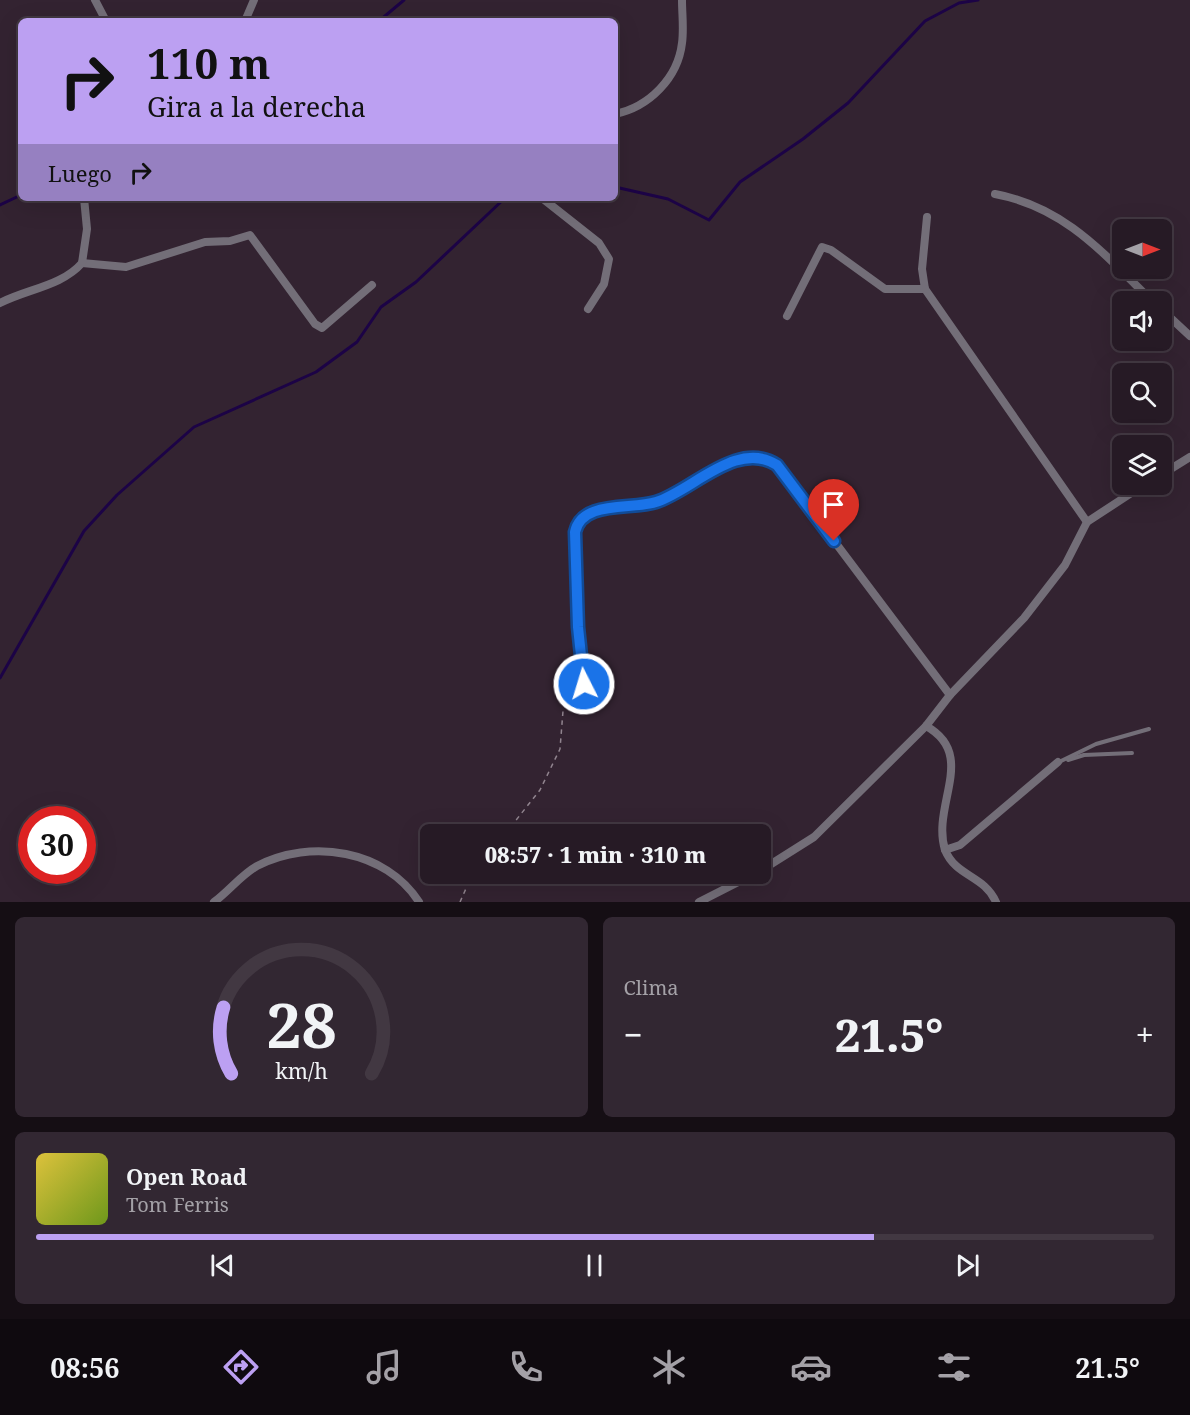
<!DOCTYPE html>
<html lang="es">
<head>
<meta charset="utf-8">
<style>
	:root { --surface:#261a25; --page:#322732; --text:#f1f3f6; --muted:#a4a1a7; --line:#423842; --accent:#bca0f2 }
	body { margin:0; font-family:"Noto Serif",serif; background:var(--page); color:var(--text); height:100vh; display:flex; flex-direction:column; font-size:22px; white-space:nowrap }
	* { box-sizing:border-box; margin:0 }
	p { font-size:20px; color:var(--muted) }
	.icon { flex:none; width:33px; height:33px; fill:none; stroke:currentColor; stroke-width:2; stroke-linecap:round; stroke-linejoin:round }
	.map { position:relative; height:902px; overflow:hidden }
	.panel { display:flex; flex-direction:column; gap:15px; padding:15px; background:#150e14; flex:1 }
	.panel>* { flex:none }
	.banner { position:absolute; left:18px; top:18px; width:600px; height:183px; border-radius:9px; box-shadow:0 6px 24px #0002,0 0 0 2px var(--line); background:#bca0f2; color:#111; overflow:hidden }
	.needle { width:39px; rotate:90deg }
	.fabs { position:absolute; left:1112px; top:219px; display:grid; gap:12px }
	.fabs a { display:grid; place-items:center; width:60px; height:60px; border-radius:9px; background:var(--surface); box-shadow:0 6px 24px #0002,0 0 0 2px var(--line); font-size:30px }
	.speed { position:absolute; left:18px; top:806px; display:flex; gap:12px; font-size:30px; font-weight:700; text-align:center }
	.speed>* { display:grid; place-content:center; width:78px; height:78px; border-radius:50%; background:var(--surface); box-shadow:0 6px 24px #0002,0 0 0 2px var(--line); line-height:1 }
	.speed .limit { border:9px solid #d22; background:#fff; color:#111 }
	.pin { position:absolute; display:grid; place-items:center; width:51px; height:51px; color:#fff; margin:-62px -26px; border-radius:50% 50% 50% 0; rotate:-45deg; box-shadow:0 0 6px #0007 }
	.pin .icon { rotate:45deg }
	.me { position:absolute; width:66px; margin:-33px; rotate:355deg; stroke-linejoin:round; filter:drop-shadow(0 0 4px #0008) }
	.turn { display:flex; align-items:center; gap:21px; height:126px; padding:0 30px; font-size:27px }
	.turn .icon { width:78px; height:78px; stroke-width:2.5 }
	.turn b { display:block; font-size:42px; line-height:51px }
	.then { display:flex; align-items:center; height:57px; padding:0 30px; background:#0003; gap:12px; font-size:22px }
	.big { font-size:45px; font-weight:800; line-height:1.1 }
	.panel .tile { flex:1; display:flex; flex-direction:column; justify-content:center; gap:9px; min-width:0; padding:0 21px; border-radius:9px; background:var(--page) }
	.panel .dial { align-items:center; gap:0 }
	.dial svg { height:156px; overflow:visible; fill:none; stroke:var(--line); stroke-width:7; stroke-linecap:round; text-anchor:middle }
	.dial text { fill:var(--text); stroke:none }
	.song { display:flex; align-items:center; gap:18px }
	.cover { width:72px; height:72px; border-radius:9px; background:linear-gradient(135deg,hsl(50 70% 55%),hsl(80 70% 35%)) }
	.played { height:6px; border-radius:3px; background:linear-gradient(90deg,var(--accent) 75%,var(--line) 75%) }
	.keys { display:flex; justify-content:space-around; direction:ltr }
	.heat { display:flex; justify-content:space-between; align-items:center; font-size:33px; direction:ltr }
	.panel .tiles { flex:1; display:grid; gap:15px; grid-template-columns:1fr 1fr }
	.tile:last-child { grid-column:span 2 }
	.trip { position:absolute; left:420px; top:824px; width:351px; height:60px; border-radius:9px; background:var(--surface); box-shadow:0 6px 24px #0002,0 0 0 2px var(--line); font-weight:800; line-height:60px; text-align:center }
	.tabs { display:flex; height:96px; justify-content:space-around; align-items:center; background:#0f0a0f; color:var(--muted) }
	.tabs .icon { width:42px; height:42px }
	.tabs .current { color:var(--accent) }
	.tabs b { font-size:27px; color:var(--text) }
	.map>svg:first-child { display:block }
	.lines { fill:none; stroke-linecap:round; stroke-linejoin:round }
	.stream { stroke:#1c0346; stroke-width:3 }
	.path { stroke:#91848f; stroke-width:1.5; stroke-dasharray:4.5 4.5; stroke-linecap:butt }
	.service { stroke:#736e78; stroke-width:4 }
	.minor { stroke:#736e78; stroke-width:8 }
	.route-casing { stroke:#114b97; stroke-width:15 }
	.route { stroke:#1a73e8; stroke-width:10 }
</style>
</head>
<body>
<div class="map">
<svg width="1190" height="902" viewBox="0 0 1190 902">
	<rect width="100%" height="100%" fill="#332331"/>
	<g class="lines">
		<!-- stream -->
		<g class="stream">
			<polyline points="379,21 404,0"/>
			<polyline points="615,187 668,199 709,220 740,182 803,139 848,103 925,21 959,3 978,0"/>
			<polyline points="0,205 21,195"/>
			<polyline points="0,678 84,531 117,495 194,427 316,372 357,342 381,307 416,282 505,198"/>
		</g>
		<!-- path -->
		<g class="path">
			<polyline points="505,834 540,790 560,749 563,711"/>
			<polyline points="460,902 473,873"/>
		</g>
		<!-- service -->
		<g class="service">
			<polyline points="1068,760 1084,755 1132,753"/>
			<polyline points="1059,762 1096,744 1149,729"/>
		</g>
		<!-- minor -->
		<g class="minor">
			<polyline points="95,0 106,21"/>
			<polyline points="245,21 254,0"/>
			<path d="M 615,114 C 649,107 678,78 682,43 C 684,29 682,14 682,0"/>
			<path d="M 995,194 C 1065,207 1104,254 1153,302"/>
			<polyline points="542,198 599,243 609,259 604,284 588,309"/>
			<polyline points="927,217 922,269 925,289 1087,522"/>
			<polyline points="82,263 126,267 205,242 230,241 250,235 315,324 322,328 372,285"/>
			<path d="M 0,303 C 27,289 62,286 82,263 L 87,229 L 84,198"/>
			<polyline points="1161,309 1190,336"/>
			<polyline points="787,316 822,247 831,250 885,289 925,289"/>
			<polyline points="1161,475 1190,457"/>
			<path d="M 565,700 L 580,693 L 584,684 L 578,627 L 577,522 C 597,502 631,510 656,502 C 692,491 738,439 777,465 L 950,695"/>
			<path d="M 926,726 C 978,755 931,805 945,850 L 960,845 L 1058,762"/>
			<path d="M 945,850 C 956,877 984,875 996,902"/>
			<polyline points="760,871 814,837 926,726 950,695 1024,618 1065,565 1087,522 1145,484"/>
			<path d="M 214,902 C 229,891 241,875 257,866 C 311,838 386,850 419,902"/>
			<polyline points="699,902 756,873"/>
		</g>
	</g>
	<g class="lines">
		<!-- route casing -->
		<g class="route-casing">
			<path id="route" d="M 584,684 L 578,627 L 575,532 C 582,500 631,510 656,502 C 692,491 737,439 777,465 L 834,541"/>
		</g>
		<!-- route -->
		<use href="#route" class="route"/>
	</g>
</svg>
<div class="fabs">
<a><svg class="needle" viewBox="-14 -14 28 28"><path d="M0-13l5 13h-10z" fill="#e53935"/><path d="M0 13l5-13h-10z" fill="#a4a1a7"/></svg></a>
<a><svg class="icon" aria-label="sound" viewBox="0 0 24 24"><path d="M4 9h4l5-4v14l-5-4H4zM17 9q2 3 0 6"/></svg></a>
<a><svg class="icon" aria-label="search" viewBox="0 0 24 24"><circle cx="10" cy="10" r="6"/><path d="M15 15l6 6"/></svg></a>
<a><svg class="icon" aria-label="layers" viewBox="0 0 24 24"><path d="M12 4l9 5-9 5-9-5zM3 14l9 5 9-5"/></svg></a>
</div>
<div class="speed"><div class="limit">30</div></div>
<div class="pin" style="left:834px;top:541px;background:#d93025"><svg class="icon" aria-label="arrive" viewBox="0 0 24 24"><path d="M6 21V4h12l-3 4 3 4H6"/></svg></div>
<svg class="me" style="left:584px;top:684px" viewBox="-20 -20 40 40"><circle r="17" fill="#1a73e8" stroke="#fff" stroke-width="3"/><path d="M0-11L8 9 0 5-8 9z" fill="#fff"/></svg>
<div class="trip">08:57 · 1 min · 310 m</div>
<div class="banner">
<div class="turn"><svg class="icon" aria-label="right" viewBox="0 0 24 24"><path d="M7 20v-9h11M14 6l5 5-5 5"/></svg><div><b>110 m</b>Gira a la derecha</div></div>
<div class="then">Luego<svg class="icon" aria-label="right" viewBox="0 0 24 24"><path d="M7 20v-9h11M14 6l5 5-5 5"/></svg></div>
</div>
</div>
<section class="panel">
<div class="tiles">
<div class="tile dial"><svg viewBox="0 0 100 80">
<path d="M14 69A42 42 0 1 1 86 69"/>
<path d="M14 69A42 42 0 0 1 10 35" stroke="#bca0f2"/>
<text x="50" y="56" font-size="32" font-weight="700">28</text>
<text x="50" y="72" font-size="11">km/h</text>
</svg></div>
<div class="tile"><p>Clima</p>
<div class="heat"><a>−</a><b class="big">21.5°</b><a>+</a></div>
</div>
<div class="tile">
<div class="song"><i class="cover"></i><div><b>Open Road</b><p>Tom Ferris</p></div></div>
<div class="played"></div>
<div class="keys"><svg class="icon" aria-label="previous" viewBox="0 0 24 24"><path d="M18 5L8 12l10 7zM5 5v14"/></svg><svg class="icon" aria-label="pause" viewBox="0 0 24 24"><path d="M8 5v14M16 5v14"/></svg><svg class="icon" aria-label="next" viewBox="0 0 24 24"><path d="M6 5l10 7-10 7zM19 5v14"/></svg></div>
</div>
</div>
</section>
<nav class="tabs">
<b>08:56</b>
<svg class="icon current" aria-label="directions" viewBox="0 0 24 24"><path d="M12 3l9 9-9 9-9-9zM9 14v-3h6M13 9l2 2-2 2"/></svg>
<svg class="icon" aria-label="music" viewBox="0 0 24 24"><path d="M9 18V5l10-2v13"/><circle cx="6" cy="18" r="3"/><circle cx="16" cy="16" r="3"/></svg>
<svg class="icon" aria-label="phone" viewBox="0 0 24 24"><path d="M5 4h4l2 5-3 2q2 4 5 5l2-3 5 2v4C11 20 4 13 5 4z"/></svg>
<svg class="icon" aria-label="climate" viewBox="0 0 24 24"><path d="M12 3v18M4 7l16 10M4 17L20 7"/></svg>
<svg class="icon" aria-label="car" viewBox="0 0 24 24"><path d="M5 17H2v-5l4-1 3-4h7l3 4 3 1v5h-3M9 17h6M6 11h13"/><circle cx="7" cy="17" r="2"/><circle cx="17" cy="17" r="2"/></svg>
<svg class="icon" aria-label="filters" viewBox="0 0 24 24"><path d="M4 7h16M4 17h16"/><circle cx="9" cy="7" r="2"/><circle cx="15" cy="17" r="2"/></svg>
<b>21.5°</b>
</nav>
</body>
</html>
